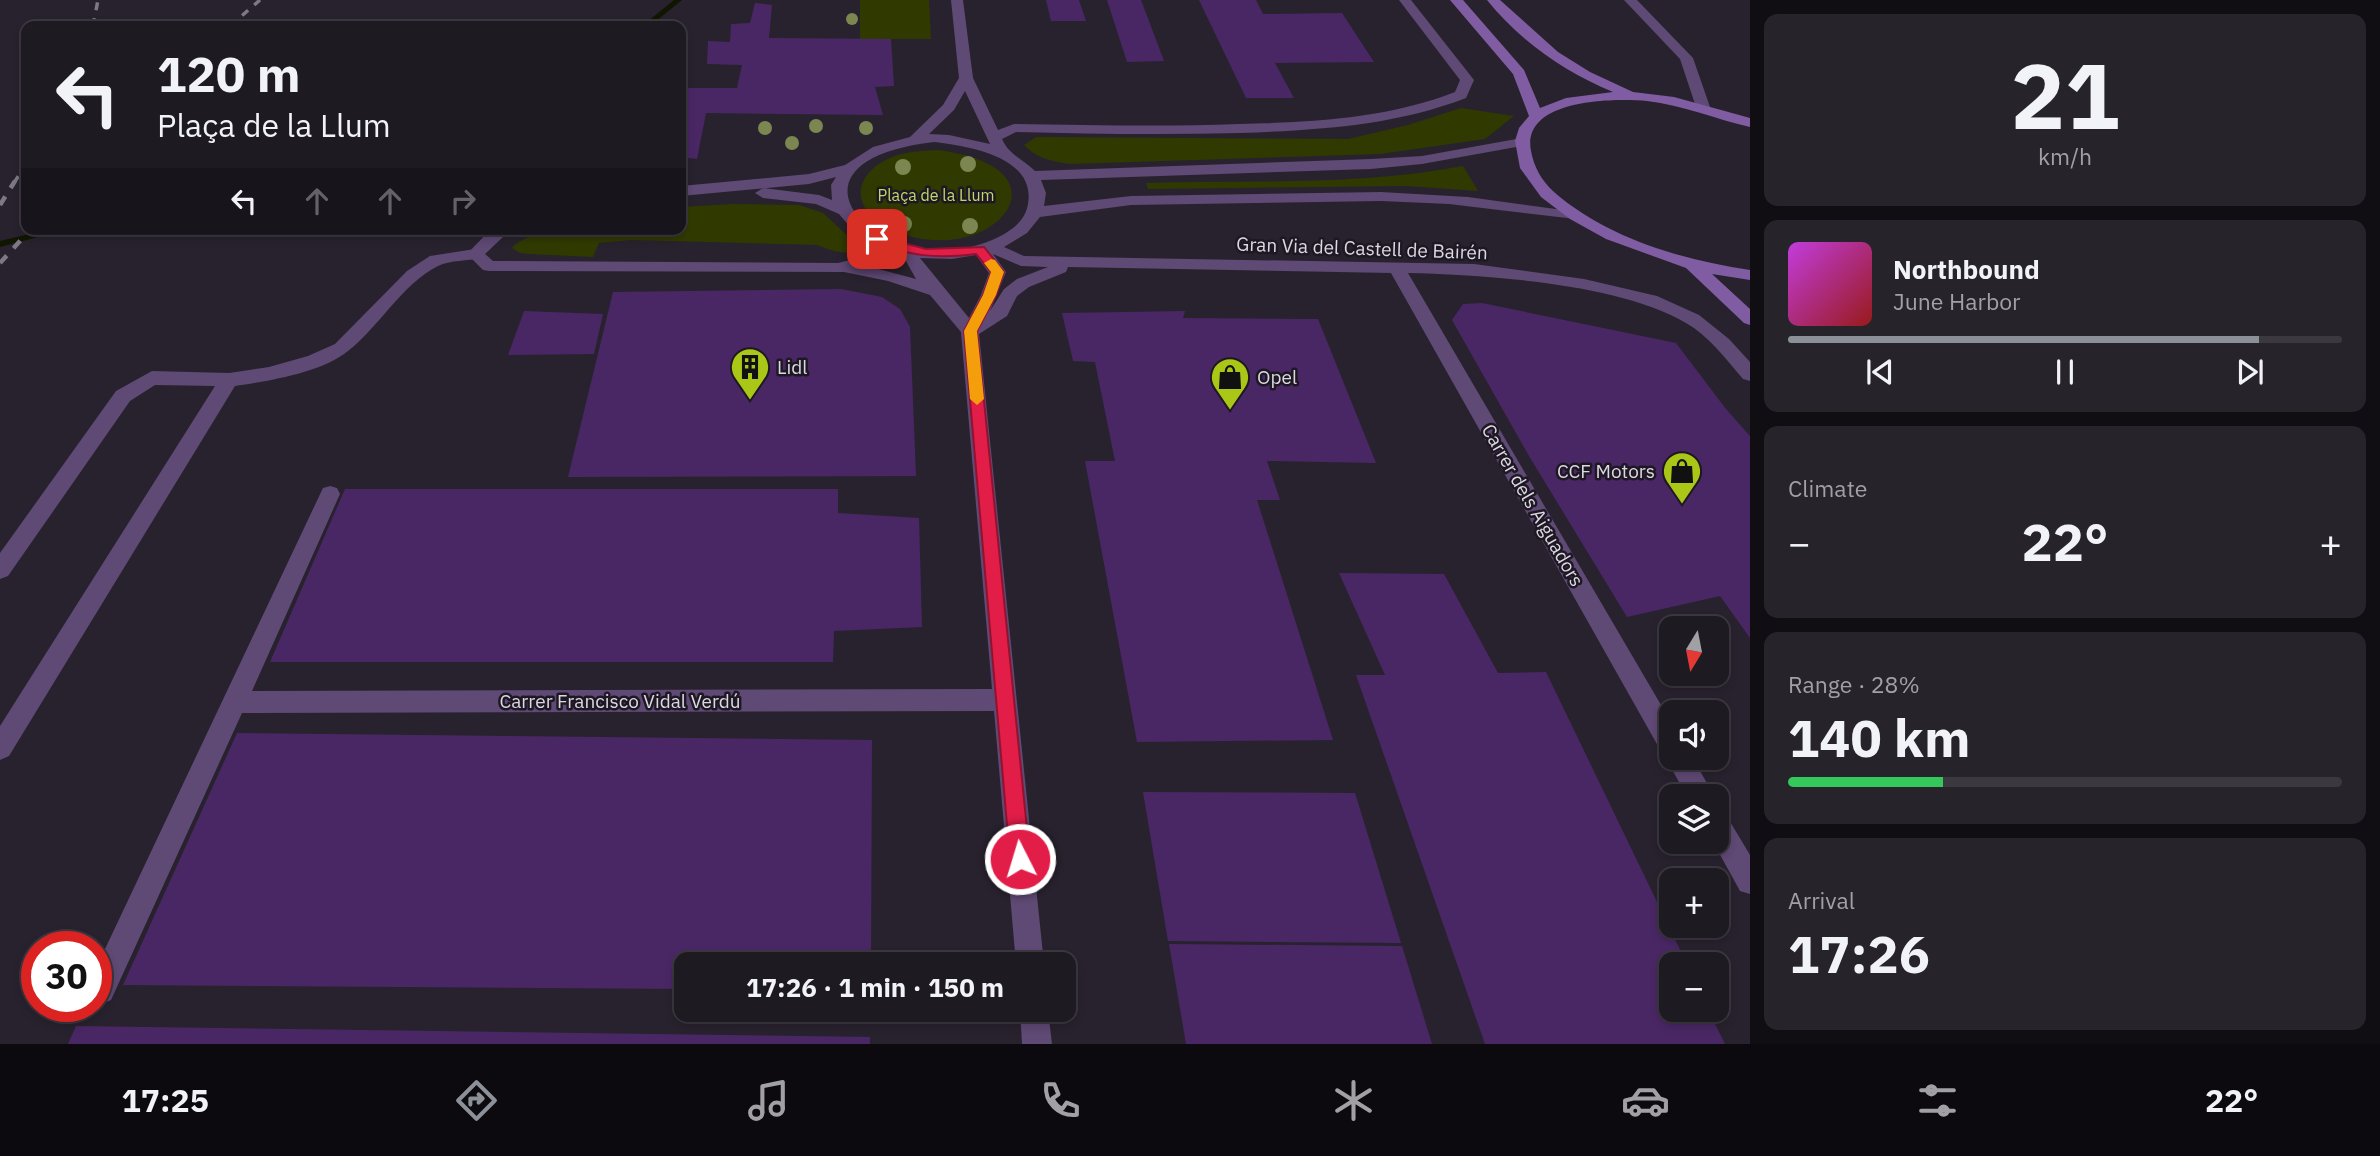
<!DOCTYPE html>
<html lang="en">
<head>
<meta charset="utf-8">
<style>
	:root { --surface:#1e1a22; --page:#26232a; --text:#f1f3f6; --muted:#a1a1a5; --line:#3c3840; --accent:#8c9099 }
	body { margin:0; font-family:"IBM Plex Sans",sans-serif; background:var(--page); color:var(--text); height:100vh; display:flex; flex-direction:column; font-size:26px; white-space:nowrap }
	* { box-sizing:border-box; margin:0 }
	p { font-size:23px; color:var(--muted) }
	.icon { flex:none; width:38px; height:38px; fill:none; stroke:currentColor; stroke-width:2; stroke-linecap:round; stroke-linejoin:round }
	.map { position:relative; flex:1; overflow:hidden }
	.sheet { display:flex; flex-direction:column; gap:14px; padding:14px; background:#100e13; width:630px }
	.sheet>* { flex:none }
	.top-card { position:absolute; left:21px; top:21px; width:665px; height:214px; border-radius:14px; box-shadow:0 4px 10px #0003,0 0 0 2px var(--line); background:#1e1a22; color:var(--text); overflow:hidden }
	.needle { width:46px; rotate:190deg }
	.fabs { position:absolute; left:1659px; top:616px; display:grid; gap:14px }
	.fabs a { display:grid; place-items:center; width:70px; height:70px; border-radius:14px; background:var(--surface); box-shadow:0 4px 10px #0003,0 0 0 2px var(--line); font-size:35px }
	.speed { position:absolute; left:21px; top:931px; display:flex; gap:14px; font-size:35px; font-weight:700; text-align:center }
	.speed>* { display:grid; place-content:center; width:91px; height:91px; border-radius:50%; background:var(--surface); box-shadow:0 4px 10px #0003,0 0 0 2px var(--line); line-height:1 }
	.speed .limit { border:10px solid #d22; background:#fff; color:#111 }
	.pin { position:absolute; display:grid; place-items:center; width:60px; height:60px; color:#fff; margin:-30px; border-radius:14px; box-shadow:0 4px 10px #0006 }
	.me { position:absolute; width:77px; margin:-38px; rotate:355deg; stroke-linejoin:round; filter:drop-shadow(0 0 5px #0008) }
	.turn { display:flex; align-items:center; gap:24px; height:147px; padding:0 21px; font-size:32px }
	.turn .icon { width:91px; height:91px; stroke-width:2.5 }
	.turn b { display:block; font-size:49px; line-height:60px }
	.lanes { display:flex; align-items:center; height:66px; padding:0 21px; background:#0003; justify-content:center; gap:35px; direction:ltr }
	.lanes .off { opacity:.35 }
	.big { font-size:52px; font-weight:700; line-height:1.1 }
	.sheet .tile { flex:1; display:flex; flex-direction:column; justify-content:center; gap:10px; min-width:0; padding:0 24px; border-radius:14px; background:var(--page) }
	.sheet .dial { align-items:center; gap:0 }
	.dial b { font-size:91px; line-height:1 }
	.song { display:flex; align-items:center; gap:21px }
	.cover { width:84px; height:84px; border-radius:10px; background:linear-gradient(135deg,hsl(290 70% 55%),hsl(0 70% 35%)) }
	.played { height:7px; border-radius:4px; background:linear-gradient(90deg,var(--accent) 85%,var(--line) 85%) }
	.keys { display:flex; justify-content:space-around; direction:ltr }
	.heat { display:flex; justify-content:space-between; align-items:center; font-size:38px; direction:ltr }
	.charge { height:10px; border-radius:5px; background:linear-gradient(90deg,#34c759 28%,var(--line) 0) }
	.trip { position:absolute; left:674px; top:952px; width:402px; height:70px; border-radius:14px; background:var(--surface); box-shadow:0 4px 10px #0003,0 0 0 2px var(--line); font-weight:700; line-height:70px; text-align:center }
	.dock { display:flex; height:112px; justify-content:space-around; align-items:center; background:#0c0a0e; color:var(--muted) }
	.dock .icon { width:49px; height:49px }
	.dock .active { color:var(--accent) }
	.dock b { font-size:32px; color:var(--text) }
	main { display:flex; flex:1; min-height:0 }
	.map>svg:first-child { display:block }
	.green { fill:#303a00 }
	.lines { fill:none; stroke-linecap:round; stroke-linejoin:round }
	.stream { fill:#111601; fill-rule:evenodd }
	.building { fill:#492764 }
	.lane { fill:#5f4975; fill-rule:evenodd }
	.street { fill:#5f4975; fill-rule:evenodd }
	.secondary { fill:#805ca2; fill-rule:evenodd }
	.rail-far1 { stroke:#7d7883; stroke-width:3.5; stroke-dasharray:8 8; stroke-linecap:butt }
	.rail { stroke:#7d7883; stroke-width:4.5; stroke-dasharray:10 10; stroke-linecap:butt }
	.tree { fill:#7b8650 }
	.route { fill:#e11d48; stroke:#92132f; stroke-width:2 }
	.slow { fill:#f59e0b }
	.labels { text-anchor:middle; stroke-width:5; stroke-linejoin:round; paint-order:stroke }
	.far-park-label { font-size:16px; fill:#bfd76c; stroke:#1e1824 }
	.street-label { font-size:19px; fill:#dcd8e0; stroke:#1e1824 }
	.poi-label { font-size:19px; fill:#dcd8e0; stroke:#1e1824; text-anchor:start }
</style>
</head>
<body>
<main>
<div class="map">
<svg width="1750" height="1044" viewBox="0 0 1750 1044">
	<rect width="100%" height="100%" fill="#28222e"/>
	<!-- green -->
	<g class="green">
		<polygon points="860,0 929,0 931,39 860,39"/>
		<path d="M 1461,108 L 1514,116 L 1485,139 L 1380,154 L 1070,164 C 1051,161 1038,159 1024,145 L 1036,137 L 1348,139 L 1408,125 Z"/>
		<path d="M 938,150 C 1083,169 986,276 888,228 C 850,209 853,174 890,158 C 905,151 922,151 938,150 Z"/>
		<path d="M 1463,166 L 1478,191 L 1406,186 L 1148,189 L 1146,183 C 1250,180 1359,186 1463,166 Z"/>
		<path d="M 733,204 L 799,205 L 823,213 L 863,250 C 846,256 833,251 817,245 L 631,240 L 599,243 L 593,257 L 529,254 L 520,253 L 512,248 C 531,221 647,229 681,229 L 681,207 Z"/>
	</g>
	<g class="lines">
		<!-- stream -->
		<g class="stream">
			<polygon points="674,0 682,0 650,26 642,26"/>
			<polygon points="50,229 68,229 0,247 0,241"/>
		</g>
	</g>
	<!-- building -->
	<g class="building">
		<polygon points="1046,0 1079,0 1086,21 1051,21"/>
		<polygon points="1107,0 1141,0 1164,61 1127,62"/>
		<polygon points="1199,0 1256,0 1263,14 1342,13 1374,62 1275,63 1294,98 1246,98"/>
		<polygon points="755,3 772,5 769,38 891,39 894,86 875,87 883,115 706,113 697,159 681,157 681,88 737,88 742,65 707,64 708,41 730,42 731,24 750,23"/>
		<polygon points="841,289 882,297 900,309 910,327 916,476 568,477 613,292"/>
		<polygon points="1482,303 1676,343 1726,409 1750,436 1750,638 1720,596 1627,617 1529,456 1452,320 1463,304"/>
		<polygon points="524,311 603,314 594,354 508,355"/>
		<polygon points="1185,311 1183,318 1318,319 1376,463 1267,461 1280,500 1257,500 1333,740 1137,742 1085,461 1115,461 1095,362 1073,361 1062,313"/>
		<polygon points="345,489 838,489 838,513 919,518 922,627 834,631 833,662 270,662"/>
		<polygon points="1339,573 1444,574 1498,673 1546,672 1687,964 1671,964 1671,1010 1708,1010 1725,1044 1485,1044 1356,675 1385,675"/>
		<polygon points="237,733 872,740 871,964 686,964 686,989 123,985"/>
		<polygon points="1143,792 1355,793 1401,943 1168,941"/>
		<polygon points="1169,944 1402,946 1432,1044 1186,1044"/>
		<polygon points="76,1026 870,1037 870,1044 68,1044"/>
	</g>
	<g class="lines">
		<!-- lane -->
		<g class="lane">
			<polygon points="1624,0 1637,0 1693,58 1710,107 1708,110 1698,110 1696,107 1680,59"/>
			<path d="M 475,249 L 483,254 L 481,258 C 468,261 450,260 438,266 C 401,285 380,326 348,351 C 321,373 268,381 235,386 L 9,756 L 0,760 L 0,726 L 215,386 L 155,385 L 130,401 L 8,576 L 0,579 L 0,553 L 116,391 L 152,371 L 229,373 L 269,367 L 308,356 L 335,344 L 407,271 L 430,256 Z"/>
		</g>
		<!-- street -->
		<g class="street">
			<path d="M 951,0 L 963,0 L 973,78 L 998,130 L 1014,124 C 1089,125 1164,127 1239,124 C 1313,122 1385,119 1455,92 L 1460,80 L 1399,0 L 1411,0 L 1474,80 L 1466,98 C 1393,126 1318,130 1241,133 C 1166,135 1091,134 1016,132 L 1002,139 C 1009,155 1023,159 1035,171 L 1371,159 L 1422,156 L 1522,138 L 1527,139 L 1529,142 L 1527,145 L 1422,164 L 1371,169 L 1041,180 L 1046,193 L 1044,206 L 1131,196 L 1381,192 L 1468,197 L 1578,212 L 1586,217 L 1584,220 L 1449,204 L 1381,201 L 1131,205 L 1040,217 L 1027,233 L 1004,247 L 1024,256 L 1474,264 L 1584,279 L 1657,296 L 1699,315 L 1729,339 L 1750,362 L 1750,381 L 1743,379 C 1726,359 1709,336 1686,323 C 1619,283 1485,275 1408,273 L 1671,722 L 1671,758 L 1693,758 L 1714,796 L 1687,796 L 1670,766 L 1668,755 L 1662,753 L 1391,273 L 1068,267 L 1066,272 L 1029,287 L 1017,296 L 1007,316 L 979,334 L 1044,964 L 1016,964 L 994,711 L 242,713 L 111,1000 L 101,1004 L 96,1002 L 96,968 L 323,488 L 330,486 L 337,488 L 340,494 L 252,691 L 992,689 L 961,332 L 930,295 L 888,281 L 844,272 L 489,271 L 483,270 L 467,254 L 491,229 L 516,229 L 503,237 L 485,254 L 493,261 L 838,263 L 865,256 L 880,247 L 858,236 L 839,214 L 816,204 L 763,198 L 755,193 L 763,188 L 819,195 L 832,200 L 831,185 L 836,177 L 809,184 L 681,196 L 681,186 L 809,174 L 845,165 L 873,147 L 910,137 L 943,105 L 959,78 ZM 965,91 L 990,144 L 949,135 L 929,134 L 954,110 ZM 934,142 C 969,146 1036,157 1028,204 C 1025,223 1008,233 992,240 C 885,286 760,162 934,142 ZM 895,253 L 902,254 L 916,279 L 867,266 L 877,264 ZM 993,254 L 1021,266 L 1048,267 L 1017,279 L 1004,289 L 990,311 L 1006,272 ZM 976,255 L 989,273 L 981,295 L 969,318 L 920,258 L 952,259 Z"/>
			<polygon points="1717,811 1726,815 1750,855 1750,894 1740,891 1713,842 1717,842"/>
			<polygon points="1020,1010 1048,1010 1052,1044 1022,1044"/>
		</g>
		<!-- secondary -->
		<path class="secondary" d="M 1450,0 L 1463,0 L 1524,70 L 1540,108 L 1566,98 L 1613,92 C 1564,72 1520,41 1487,0 L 1500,0 L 1558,52 L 1590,72 L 1633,92 L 1674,97 L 1750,118 L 1750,127 C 1715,119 1683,105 1647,101 C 1613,98 1521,99 1531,151 C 1534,167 1541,180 1554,192 C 1607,238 1682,260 1750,270 L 1750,280 L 1712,274 L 1750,309 L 1750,325 L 1744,323 L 1686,268 L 1606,239 L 1570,219 L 1541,197 L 1520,168 L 1515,141 L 1519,128 L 1529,116 L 1513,74 Z"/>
		<!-- rail-far1 -->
		<g class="rail-far1">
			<polyline points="93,26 98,0"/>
			<polyline points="230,26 260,0"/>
			<polyline points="14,183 26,164"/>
		</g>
		<!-- rail -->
		<g class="rail">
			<polyline points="0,205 15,181"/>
			<polyline points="0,263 31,229"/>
		</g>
	</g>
	<!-- trees -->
	<g class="tree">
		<circle cx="852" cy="19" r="6"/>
		<circle cx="816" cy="126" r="7"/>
		<circle cx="765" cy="128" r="7"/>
		<circle cx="866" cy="128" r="7"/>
		<circle cx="792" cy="143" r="7"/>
		<circle cx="968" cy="164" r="8"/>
		<circle cx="903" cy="167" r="8"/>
		<circle cx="904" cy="224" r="8"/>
		<circle cx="970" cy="226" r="8"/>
	</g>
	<!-- route -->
	<path class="route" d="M 877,236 L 926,249 L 984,247 L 1004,272 L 996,295 L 977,331 L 1030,859 L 1027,866 L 1020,869 L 1013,866 L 1010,859 L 964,331 L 983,295 L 991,272 L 976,254 C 935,259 911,256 872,242 L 870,239 Z"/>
	<!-- slow -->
	<polygon class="slow" points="991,259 995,260 1004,272 996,295 977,331 984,399 977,405 970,399 964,331 983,295 991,272 984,263"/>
	<!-- icons -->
	<defs>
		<g id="building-pin" transform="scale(2.0125)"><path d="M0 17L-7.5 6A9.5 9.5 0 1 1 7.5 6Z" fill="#aac717" stroke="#1e1824"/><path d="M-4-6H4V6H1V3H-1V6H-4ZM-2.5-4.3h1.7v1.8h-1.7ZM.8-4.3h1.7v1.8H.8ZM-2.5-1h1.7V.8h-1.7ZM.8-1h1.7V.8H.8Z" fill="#111"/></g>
		<g id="shop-pin" transform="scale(2.0125)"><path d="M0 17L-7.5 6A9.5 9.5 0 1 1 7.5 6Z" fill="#aac717" stroke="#1e1824"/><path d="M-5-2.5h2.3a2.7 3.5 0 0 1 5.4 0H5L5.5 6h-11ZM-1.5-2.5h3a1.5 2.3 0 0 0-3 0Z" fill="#111"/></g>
	</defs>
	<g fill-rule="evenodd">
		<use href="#building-pin" x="750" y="367"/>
		<use href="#shop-pin" x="1230" y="377"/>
		<use href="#shop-pin" x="1682" y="471"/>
	</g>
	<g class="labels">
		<!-- far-park labels -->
		<g class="far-park-label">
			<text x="936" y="201">Plaça de la Llum</text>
		</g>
		<!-- street labels -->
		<g class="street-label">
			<text transform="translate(1362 248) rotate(2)" y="7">Gran Via del Castell de Bairén</text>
			<text transform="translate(1533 505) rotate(60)" y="7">Carrer dels Aiguadors</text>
			<text x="620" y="708">Carrer Francisco Vidal Verdú</text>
		</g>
		<!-- poi labels -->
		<g class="poi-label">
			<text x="777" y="374">Lidl</text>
			<text x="1257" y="384">Opel</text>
			<text x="1655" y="478" text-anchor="end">CCF Motors</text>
		</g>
	</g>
</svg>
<div class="fabs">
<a><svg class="needle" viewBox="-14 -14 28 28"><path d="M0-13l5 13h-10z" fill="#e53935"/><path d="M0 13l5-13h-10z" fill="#a1a1a5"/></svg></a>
<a><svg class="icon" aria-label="sound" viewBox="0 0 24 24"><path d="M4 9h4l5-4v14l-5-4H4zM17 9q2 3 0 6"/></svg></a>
<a><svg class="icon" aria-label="layers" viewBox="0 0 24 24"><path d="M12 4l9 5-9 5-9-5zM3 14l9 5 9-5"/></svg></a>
<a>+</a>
<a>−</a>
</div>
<div class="speed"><div class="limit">30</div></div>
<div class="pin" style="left:877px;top:239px;background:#d93025"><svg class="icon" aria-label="arrive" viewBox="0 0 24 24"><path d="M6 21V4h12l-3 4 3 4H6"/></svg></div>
<svg class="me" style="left:1020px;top:859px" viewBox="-20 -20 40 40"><circle r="17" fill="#e11d48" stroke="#fff" stroke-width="3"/><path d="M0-11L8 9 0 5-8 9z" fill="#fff"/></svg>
<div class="trip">17:26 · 1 min · 150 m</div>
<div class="top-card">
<div class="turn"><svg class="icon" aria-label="left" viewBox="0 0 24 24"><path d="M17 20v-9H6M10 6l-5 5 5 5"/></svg><div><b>120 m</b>Plaça de la Llum</div></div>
<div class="lanes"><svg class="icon" aria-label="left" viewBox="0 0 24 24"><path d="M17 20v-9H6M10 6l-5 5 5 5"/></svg><svg class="icon off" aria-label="ahead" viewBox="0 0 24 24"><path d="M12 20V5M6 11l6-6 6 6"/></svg><svg class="icon off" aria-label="ahead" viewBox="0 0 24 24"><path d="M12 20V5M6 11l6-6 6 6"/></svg><svg class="icon off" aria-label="right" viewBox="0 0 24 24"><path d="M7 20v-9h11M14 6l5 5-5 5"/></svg></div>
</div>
</div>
<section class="sheet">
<div class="tile dial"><b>21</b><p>km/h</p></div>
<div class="tile">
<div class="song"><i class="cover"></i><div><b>Northbound</b><p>June Harbor</p></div></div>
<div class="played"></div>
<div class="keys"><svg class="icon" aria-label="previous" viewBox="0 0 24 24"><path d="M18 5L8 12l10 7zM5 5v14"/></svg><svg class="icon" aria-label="pause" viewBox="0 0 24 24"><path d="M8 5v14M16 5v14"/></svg><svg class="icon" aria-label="next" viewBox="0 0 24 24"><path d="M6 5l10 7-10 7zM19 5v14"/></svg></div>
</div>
<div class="tile"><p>Climate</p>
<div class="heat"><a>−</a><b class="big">22°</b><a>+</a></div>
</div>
<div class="tile"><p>Range · 28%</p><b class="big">140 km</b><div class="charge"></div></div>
<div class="tile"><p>Arrival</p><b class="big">17:26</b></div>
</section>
</main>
<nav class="dock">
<b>17:25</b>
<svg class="icon active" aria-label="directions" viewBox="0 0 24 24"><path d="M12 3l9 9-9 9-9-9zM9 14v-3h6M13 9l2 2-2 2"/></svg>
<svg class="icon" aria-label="music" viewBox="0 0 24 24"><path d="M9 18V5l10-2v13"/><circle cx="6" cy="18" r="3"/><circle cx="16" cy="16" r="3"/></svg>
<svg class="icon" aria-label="phone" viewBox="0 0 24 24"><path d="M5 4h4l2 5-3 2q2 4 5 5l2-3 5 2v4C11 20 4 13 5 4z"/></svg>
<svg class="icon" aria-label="climate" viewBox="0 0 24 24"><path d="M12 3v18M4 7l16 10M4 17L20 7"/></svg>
<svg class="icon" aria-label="car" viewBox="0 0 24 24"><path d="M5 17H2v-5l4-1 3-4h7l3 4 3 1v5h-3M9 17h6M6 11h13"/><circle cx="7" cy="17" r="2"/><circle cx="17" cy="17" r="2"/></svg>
<svg class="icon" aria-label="filters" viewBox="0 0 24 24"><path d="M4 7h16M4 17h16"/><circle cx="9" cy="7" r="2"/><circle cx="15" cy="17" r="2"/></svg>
<b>22°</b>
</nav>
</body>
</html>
